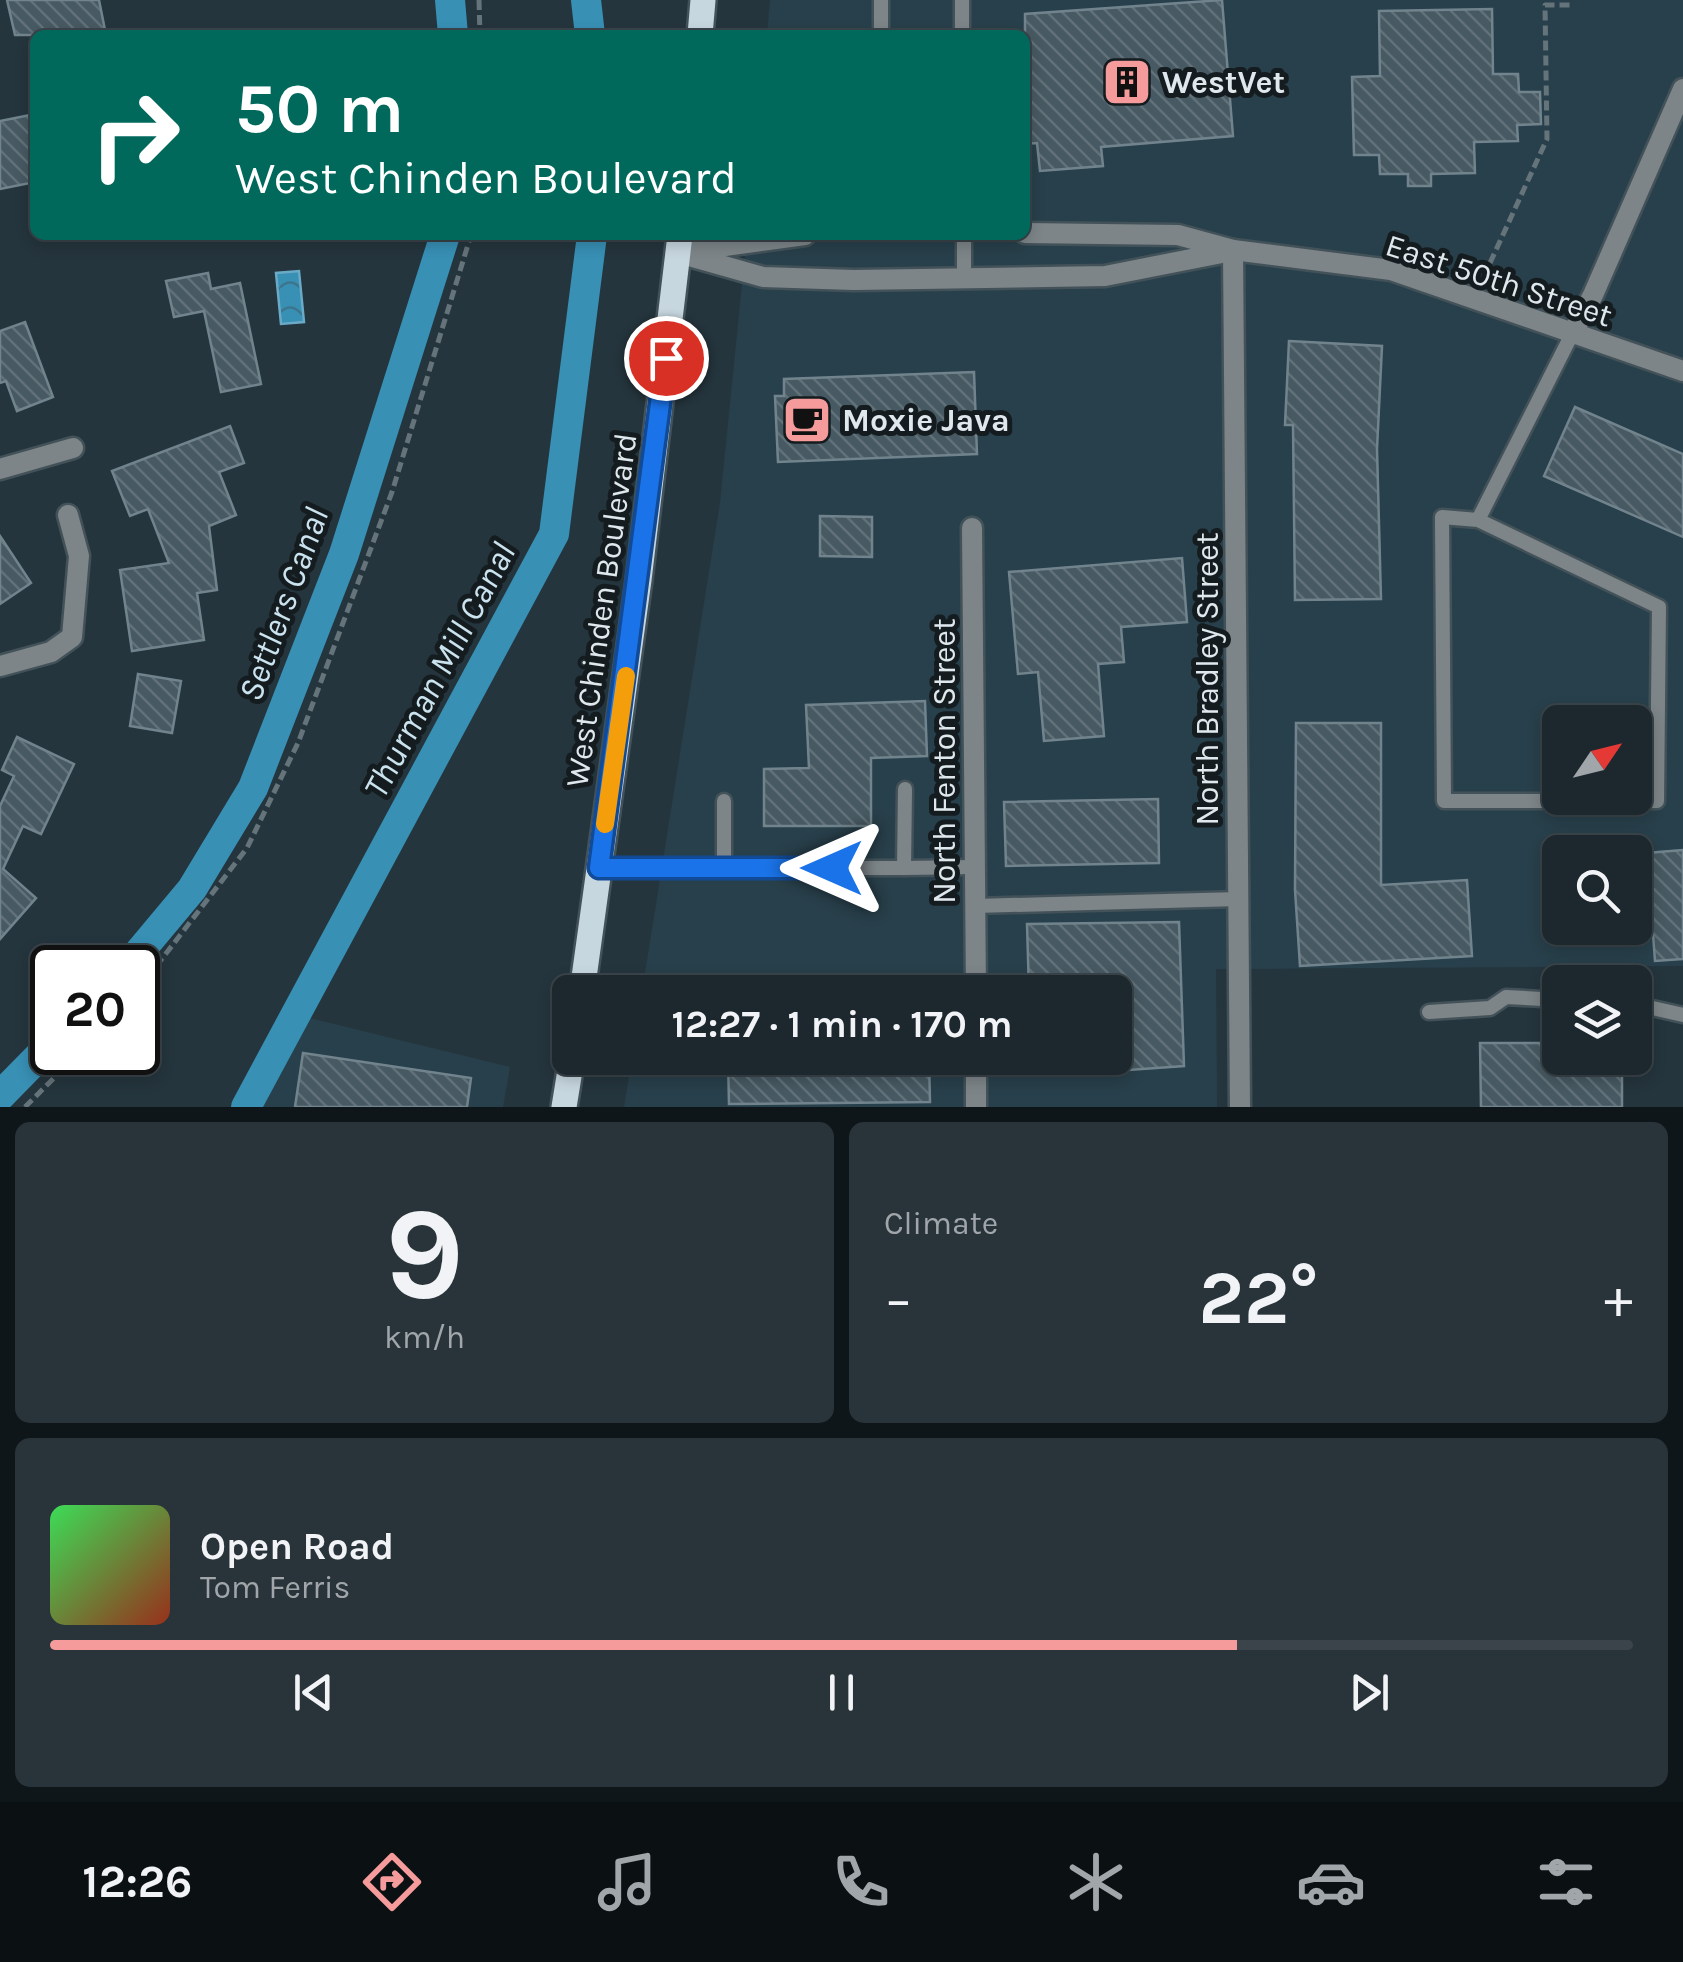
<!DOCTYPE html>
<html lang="en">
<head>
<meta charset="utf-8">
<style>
	:root { --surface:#1c282e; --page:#29343a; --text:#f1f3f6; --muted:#a0a6aa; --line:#3a444a; --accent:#f59b9b }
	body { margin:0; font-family:Karla,sans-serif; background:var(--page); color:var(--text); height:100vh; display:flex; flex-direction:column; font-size:38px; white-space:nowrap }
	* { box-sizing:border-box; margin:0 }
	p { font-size:32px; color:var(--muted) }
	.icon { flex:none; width:55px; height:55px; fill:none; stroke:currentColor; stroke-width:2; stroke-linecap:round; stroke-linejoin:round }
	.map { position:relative; height:1107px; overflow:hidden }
	.details { display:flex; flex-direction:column; gap:15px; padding:15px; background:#0f1619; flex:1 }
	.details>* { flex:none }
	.top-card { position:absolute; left:30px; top:30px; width:1000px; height:210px; border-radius:15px; box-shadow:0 5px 15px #0003,0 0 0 2px var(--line); background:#00695c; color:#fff; overflow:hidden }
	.needle { width:65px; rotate:55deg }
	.tools { position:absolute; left:1542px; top:705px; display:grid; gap:20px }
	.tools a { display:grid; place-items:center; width:110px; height:110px; border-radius:15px; background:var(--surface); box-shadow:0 5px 15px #0003,0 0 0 2px var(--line); font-size:50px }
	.speed { position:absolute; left:30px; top:945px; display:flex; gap:20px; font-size:50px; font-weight:700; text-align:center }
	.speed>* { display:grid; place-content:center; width:130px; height:130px; border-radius:50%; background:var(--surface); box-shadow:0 5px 15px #0003,0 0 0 2px var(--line); line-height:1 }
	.speed .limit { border:5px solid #111; border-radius:15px; background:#fff; color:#111 }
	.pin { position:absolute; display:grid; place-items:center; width:85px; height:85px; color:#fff; margin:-42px; border:5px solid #fff; border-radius:50%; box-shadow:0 2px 10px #0007 }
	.me { position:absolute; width:110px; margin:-55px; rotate:270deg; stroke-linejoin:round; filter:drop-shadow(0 0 8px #0008) }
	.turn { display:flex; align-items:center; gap:35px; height:210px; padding:0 40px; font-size:45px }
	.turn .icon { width:130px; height:130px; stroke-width:2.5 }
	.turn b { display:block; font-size:70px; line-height:85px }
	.big { font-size:75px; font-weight:700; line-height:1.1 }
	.details .card { flex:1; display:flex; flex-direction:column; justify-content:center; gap:15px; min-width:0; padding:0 35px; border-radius:15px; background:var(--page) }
	.details .dial { align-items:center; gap:0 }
	.dial b { font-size:130px; line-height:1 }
	.song { display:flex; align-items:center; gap:30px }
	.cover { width:120px; height:120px; border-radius:15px; background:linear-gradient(135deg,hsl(130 70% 55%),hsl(10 70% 35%)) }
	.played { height:10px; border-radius:5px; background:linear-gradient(90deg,var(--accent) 75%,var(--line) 75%) }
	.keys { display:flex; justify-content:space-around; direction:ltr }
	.heat { display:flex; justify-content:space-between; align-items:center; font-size:55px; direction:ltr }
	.details .tiles { flex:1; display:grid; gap:15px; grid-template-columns:1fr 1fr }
	.card:last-child { grid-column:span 2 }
	.trip { position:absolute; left:552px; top:975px; width:580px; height:100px; border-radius:15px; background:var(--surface); box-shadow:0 5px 15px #0003,0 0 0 2px var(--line); font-weight:700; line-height:100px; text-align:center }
	.menu { display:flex; height:160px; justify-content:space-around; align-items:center; background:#0b1012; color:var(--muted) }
	.menu .icon { width:70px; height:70px }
	.menu .active { color:var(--accent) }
	.menu b { font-size:45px; color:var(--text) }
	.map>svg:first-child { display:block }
	.built { fill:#28404b; fill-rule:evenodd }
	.water { fill:url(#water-waves); stroke:#6aaac6; stroke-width:2.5 }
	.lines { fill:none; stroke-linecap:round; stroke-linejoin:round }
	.canal { stroke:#3890b5; stroke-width:30 }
	.building { fill:url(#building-back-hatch); stroke:#71848d; stroke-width:2.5 }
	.lane-casing { stroke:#435259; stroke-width:19 }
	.street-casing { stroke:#435259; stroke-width:25 }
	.primary-casing { stroke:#435259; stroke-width:30 }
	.path { stroke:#65737a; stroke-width:5; stroke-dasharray:10 5; stroke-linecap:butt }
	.lane { stroke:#7d8589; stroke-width:14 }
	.street { stroke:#7d8589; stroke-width:20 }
	.primary { stroke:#c7d7e0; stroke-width:25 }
	.route-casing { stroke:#114b97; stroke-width:25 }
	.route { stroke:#1a73e8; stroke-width:18 }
	.slow { stroke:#f59e0b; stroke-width:18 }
	.labels { text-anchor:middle; stroke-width:10; stroke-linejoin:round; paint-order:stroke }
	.poi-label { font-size:32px; font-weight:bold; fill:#dee8ed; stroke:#141c1f; text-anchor:start }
	.street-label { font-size:32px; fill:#dee8ed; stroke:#141c1f }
	.water-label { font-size:35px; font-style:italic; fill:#cae3ef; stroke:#141c1f }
</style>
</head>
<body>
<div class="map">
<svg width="1683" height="1107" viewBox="0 0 1683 1107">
	<defs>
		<pattern id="water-waves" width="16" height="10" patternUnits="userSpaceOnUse" patternTransform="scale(2.5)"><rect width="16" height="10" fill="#3890b5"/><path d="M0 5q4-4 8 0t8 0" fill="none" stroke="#3c768e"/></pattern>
		<pattern id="building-back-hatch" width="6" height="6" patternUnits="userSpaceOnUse" patternTransform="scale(2.5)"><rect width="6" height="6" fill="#475962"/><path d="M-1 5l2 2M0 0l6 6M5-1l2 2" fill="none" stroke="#617179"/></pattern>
	</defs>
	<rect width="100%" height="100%" fill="#25353d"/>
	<!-- built -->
	<g class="built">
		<path d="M 770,0 L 1683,0 L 1683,966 L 1216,969 L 1217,1107 L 624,1107 L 632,1058 L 1115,1058 L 1115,992 L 642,992 L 720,503 L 747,235 L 1025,235 L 1025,35 L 767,35 ZM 1560,722 L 1635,722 L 1635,798 L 1560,798 ZM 1560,852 L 1635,852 L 1635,928 L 1560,928 Z"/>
		<polygon points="289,1013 510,1067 503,1107 237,1107"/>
	</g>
	<!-- water -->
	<polygon class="water" points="299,271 304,322 281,324 276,273"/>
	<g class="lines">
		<!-- canal -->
		<g class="canal">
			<polyline points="450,0 453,35"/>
			<polyline points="586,0 590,35"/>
			<polyline points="126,968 192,889 253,788 344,554 445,235"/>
			<polyline points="0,1096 52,1043"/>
			<polyline points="246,1107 554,534 592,235"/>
		</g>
	</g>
	<!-- building -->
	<g class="building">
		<polygon points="7,0 99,0 105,30 81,35 15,35"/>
		<polygon points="1222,0 1233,136 1101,147 1103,166 1040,171 1037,143 1025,144 1025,14"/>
		<polygon points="1492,9 1493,74 1518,74 1519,92 1540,92 1541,124 1517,125 1518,141 1474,142 1475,173 1431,174 1431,186 1408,186 1408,174 1380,174 1379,155 1354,155 1352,77 1380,76 1379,11"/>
		<polygon points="35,114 35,182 0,189 0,121"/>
		<polygon points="208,273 211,289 240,283 261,384 221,392 204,311 174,317 166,281"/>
		<polygon points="25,322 53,397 17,411 6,381 0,383 0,331"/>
		<polygon points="1289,341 1382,346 1377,449 1381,599 1295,600 1293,425 1285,425"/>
		<polygon points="974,372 977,454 778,462 775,396 784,396 784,379"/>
		<polygon points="1575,407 1683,454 1683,537 1544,476"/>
		<polygon points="230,426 244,463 219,472 236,515 209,526 217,590 197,593 204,640 132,651 120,570 169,563 148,509 130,516 112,471"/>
		<polygon points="820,516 872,517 872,557 820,556"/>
		<polygon points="0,536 31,583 0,604"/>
		<polygon points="1182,558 1187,622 1121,627 1124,662 1098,664 1104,736 1044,741 1038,672 1018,674 1009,572"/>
		<polygon points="138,674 181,681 172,733 130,726"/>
		<polygon points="925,701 927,756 871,758 871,826 764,826 764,769 809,768 806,705"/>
		<polygon points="1296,723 1381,723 1381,885 1467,880 1472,956 1300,966 1295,890"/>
		<polygon points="17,737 74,764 41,834 23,826 3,869 36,898 0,939 0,806 14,776 2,770"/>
		<polygon points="1158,799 1159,863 1006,866 1004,802"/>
		<polygon points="1683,850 1683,959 1655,961 1647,853"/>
		<polygon points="1179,922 1184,1066 1115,1071 1115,992 1029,992 1027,924"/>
		<polygon points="1480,1043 1560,1043 1560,1058 1622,1058 1622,1107 1481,1107"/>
		<polygon points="303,1053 471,1078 467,1107 295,1107"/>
		<polygon points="728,1058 929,1058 930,1102 729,1104"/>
	</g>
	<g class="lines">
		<!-- lane casing -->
		<g class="lane-casing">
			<g id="lane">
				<polyline points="881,0 881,35"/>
				<polyline points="962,0 962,35"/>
				<polyline points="964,279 964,235"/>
				<polyline points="1478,520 1442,517 1444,801 1657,801 1659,607 1478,520 1572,334"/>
				<polyline points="599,868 904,868 905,789"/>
				<polyline points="724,868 724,801"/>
				<polyline points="904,868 975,867"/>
				<polyline points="975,906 1239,899"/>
				<polyline points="583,987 633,992"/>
				<polyline points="1635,1004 1683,1015"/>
				<polyline points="1429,1012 1490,1008 1506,997 1560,1000"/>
			</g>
		</g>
		<!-- street casing -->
		<g class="street-casing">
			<g id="street">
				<polyline points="1025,233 1178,235 1233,250 1391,270 1683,371"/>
				<polyline points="1233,250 1240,1107"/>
				<polyline points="689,251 805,235"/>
				<polyline points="678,253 763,277 854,280 1105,276 1227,252"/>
				<polyline points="1572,334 1593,295 1683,89"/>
				<polyline points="0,469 73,448"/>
				<polyline points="972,528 976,992"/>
				<polyline points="0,666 51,652 72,637 79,556 68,515"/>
				<polyline points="976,1058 976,1107"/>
			</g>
		</g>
		<!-- primary casing -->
		<g class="primary-casing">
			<g id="primary">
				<polyline points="700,35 703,0"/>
				<polyline points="582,992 639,580 680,235"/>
				<polyline points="564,1107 572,1058"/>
			</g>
		</g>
		<!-- path -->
		<g class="path">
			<polyline points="479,0 480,35"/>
			<polyline points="1490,263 1547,139 1545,5 1571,5"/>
			<polyline points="138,990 247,848 298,743 392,492 471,235"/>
			<polyline points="25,1107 80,1052"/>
		</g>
		<!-- lane -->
		<use href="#lane" class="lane"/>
		<!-- street -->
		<use href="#street" class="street"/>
		<!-- primary -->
		<use href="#primary" class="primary"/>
	</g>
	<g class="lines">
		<!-- route casing -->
		<g class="route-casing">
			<polyline id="route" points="666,358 599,868 832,868"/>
		</g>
		<!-- route -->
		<use href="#route" class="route"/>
		<!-- slow -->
		<polyline class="slow" points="605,824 626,676"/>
	</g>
	<!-- icons -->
	<defs>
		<g id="building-square" transform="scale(2.5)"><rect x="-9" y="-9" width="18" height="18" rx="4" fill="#f59b9b" stroke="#141c1f"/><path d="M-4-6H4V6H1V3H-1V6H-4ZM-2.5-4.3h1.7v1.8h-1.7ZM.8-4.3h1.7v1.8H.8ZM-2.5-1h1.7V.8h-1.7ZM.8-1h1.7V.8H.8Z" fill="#111"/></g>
		<g id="cafe-square" transform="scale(2.5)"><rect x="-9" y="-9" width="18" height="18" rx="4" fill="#f59b9b" stroke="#141c1f"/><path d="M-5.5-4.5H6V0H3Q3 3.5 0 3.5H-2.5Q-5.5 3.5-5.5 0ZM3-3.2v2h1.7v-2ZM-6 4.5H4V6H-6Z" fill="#111"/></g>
	</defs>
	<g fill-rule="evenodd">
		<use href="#building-square" x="1127" y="82"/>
		<use href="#cafe-square" x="807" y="420"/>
	</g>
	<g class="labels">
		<!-- poi labels -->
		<g class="poi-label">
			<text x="1162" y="93">WestVet</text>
			<text x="842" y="431">Moxie Java</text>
		</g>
		<!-- street labels -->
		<g class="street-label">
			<text transform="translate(1499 280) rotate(18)" y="11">East 50th Street</text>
			<text transform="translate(601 610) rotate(-82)" y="11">West Chinden Boulevard</text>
			<text transform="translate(1207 679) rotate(-90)" y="11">North Bradley Street</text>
			<text transform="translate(944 761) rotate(-90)" y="11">North Fenton Street</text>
		</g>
		<!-- water labels -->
		<g class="water-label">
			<text transform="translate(283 604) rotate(-70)" y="12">Settlers Canal</text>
			<text transform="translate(439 670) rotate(-62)" y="12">Thurman Mill Canal</text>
		</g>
	</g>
</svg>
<div class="tools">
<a><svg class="needle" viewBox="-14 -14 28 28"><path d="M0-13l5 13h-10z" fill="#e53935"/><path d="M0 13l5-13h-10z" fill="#a0a6aa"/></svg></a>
<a><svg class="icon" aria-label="search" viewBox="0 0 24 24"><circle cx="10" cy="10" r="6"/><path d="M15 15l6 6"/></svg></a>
<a><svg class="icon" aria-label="layers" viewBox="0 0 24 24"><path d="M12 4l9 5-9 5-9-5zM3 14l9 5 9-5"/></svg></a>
</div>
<div class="speed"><div class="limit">20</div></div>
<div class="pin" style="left:666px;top:358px;background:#d93025"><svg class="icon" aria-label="arrive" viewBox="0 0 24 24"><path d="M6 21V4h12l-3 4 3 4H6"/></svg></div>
<svg class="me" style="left:832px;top:868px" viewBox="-20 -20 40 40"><path d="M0-17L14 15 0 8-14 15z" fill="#1a73e8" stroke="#fff" stroke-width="4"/></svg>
<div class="trip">12:27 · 1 min · 170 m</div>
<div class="top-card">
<div class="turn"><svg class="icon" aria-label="right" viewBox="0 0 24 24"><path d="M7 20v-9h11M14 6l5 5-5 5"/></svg><div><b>50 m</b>West Chinden Boulevard</div></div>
</div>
</div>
<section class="details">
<div class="tiles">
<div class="card dial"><b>9</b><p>km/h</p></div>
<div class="card"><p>Climate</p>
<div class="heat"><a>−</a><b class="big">22°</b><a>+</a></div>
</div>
<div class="card">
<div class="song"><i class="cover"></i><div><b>Open Road</b><p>Tom Ferris</p></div></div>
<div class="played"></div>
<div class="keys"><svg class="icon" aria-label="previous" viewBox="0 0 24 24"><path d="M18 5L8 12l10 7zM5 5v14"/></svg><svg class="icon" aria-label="pause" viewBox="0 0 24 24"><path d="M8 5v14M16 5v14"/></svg><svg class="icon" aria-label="next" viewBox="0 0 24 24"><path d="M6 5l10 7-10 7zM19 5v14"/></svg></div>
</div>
</div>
</section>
<nav class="menu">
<b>12:26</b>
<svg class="icon active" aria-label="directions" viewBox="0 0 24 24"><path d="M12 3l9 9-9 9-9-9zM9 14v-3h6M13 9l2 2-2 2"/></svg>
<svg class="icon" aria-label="music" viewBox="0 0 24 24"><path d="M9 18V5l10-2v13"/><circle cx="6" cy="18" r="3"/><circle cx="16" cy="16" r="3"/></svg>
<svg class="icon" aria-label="phone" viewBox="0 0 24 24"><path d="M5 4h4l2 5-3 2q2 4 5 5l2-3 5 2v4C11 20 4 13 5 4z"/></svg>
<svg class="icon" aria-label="climate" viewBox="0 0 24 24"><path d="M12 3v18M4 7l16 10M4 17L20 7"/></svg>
<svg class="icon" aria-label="car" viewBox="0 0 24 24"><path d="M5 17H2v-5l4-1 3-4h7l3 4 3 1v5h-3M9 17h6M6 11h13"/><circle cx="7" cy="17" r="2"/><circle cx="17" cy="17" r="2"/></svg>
<svg class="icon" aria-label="filters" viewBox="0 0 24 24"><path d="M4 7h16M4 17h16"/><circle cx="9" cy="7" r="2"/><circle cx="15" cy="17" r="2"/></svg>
</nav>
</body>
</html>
